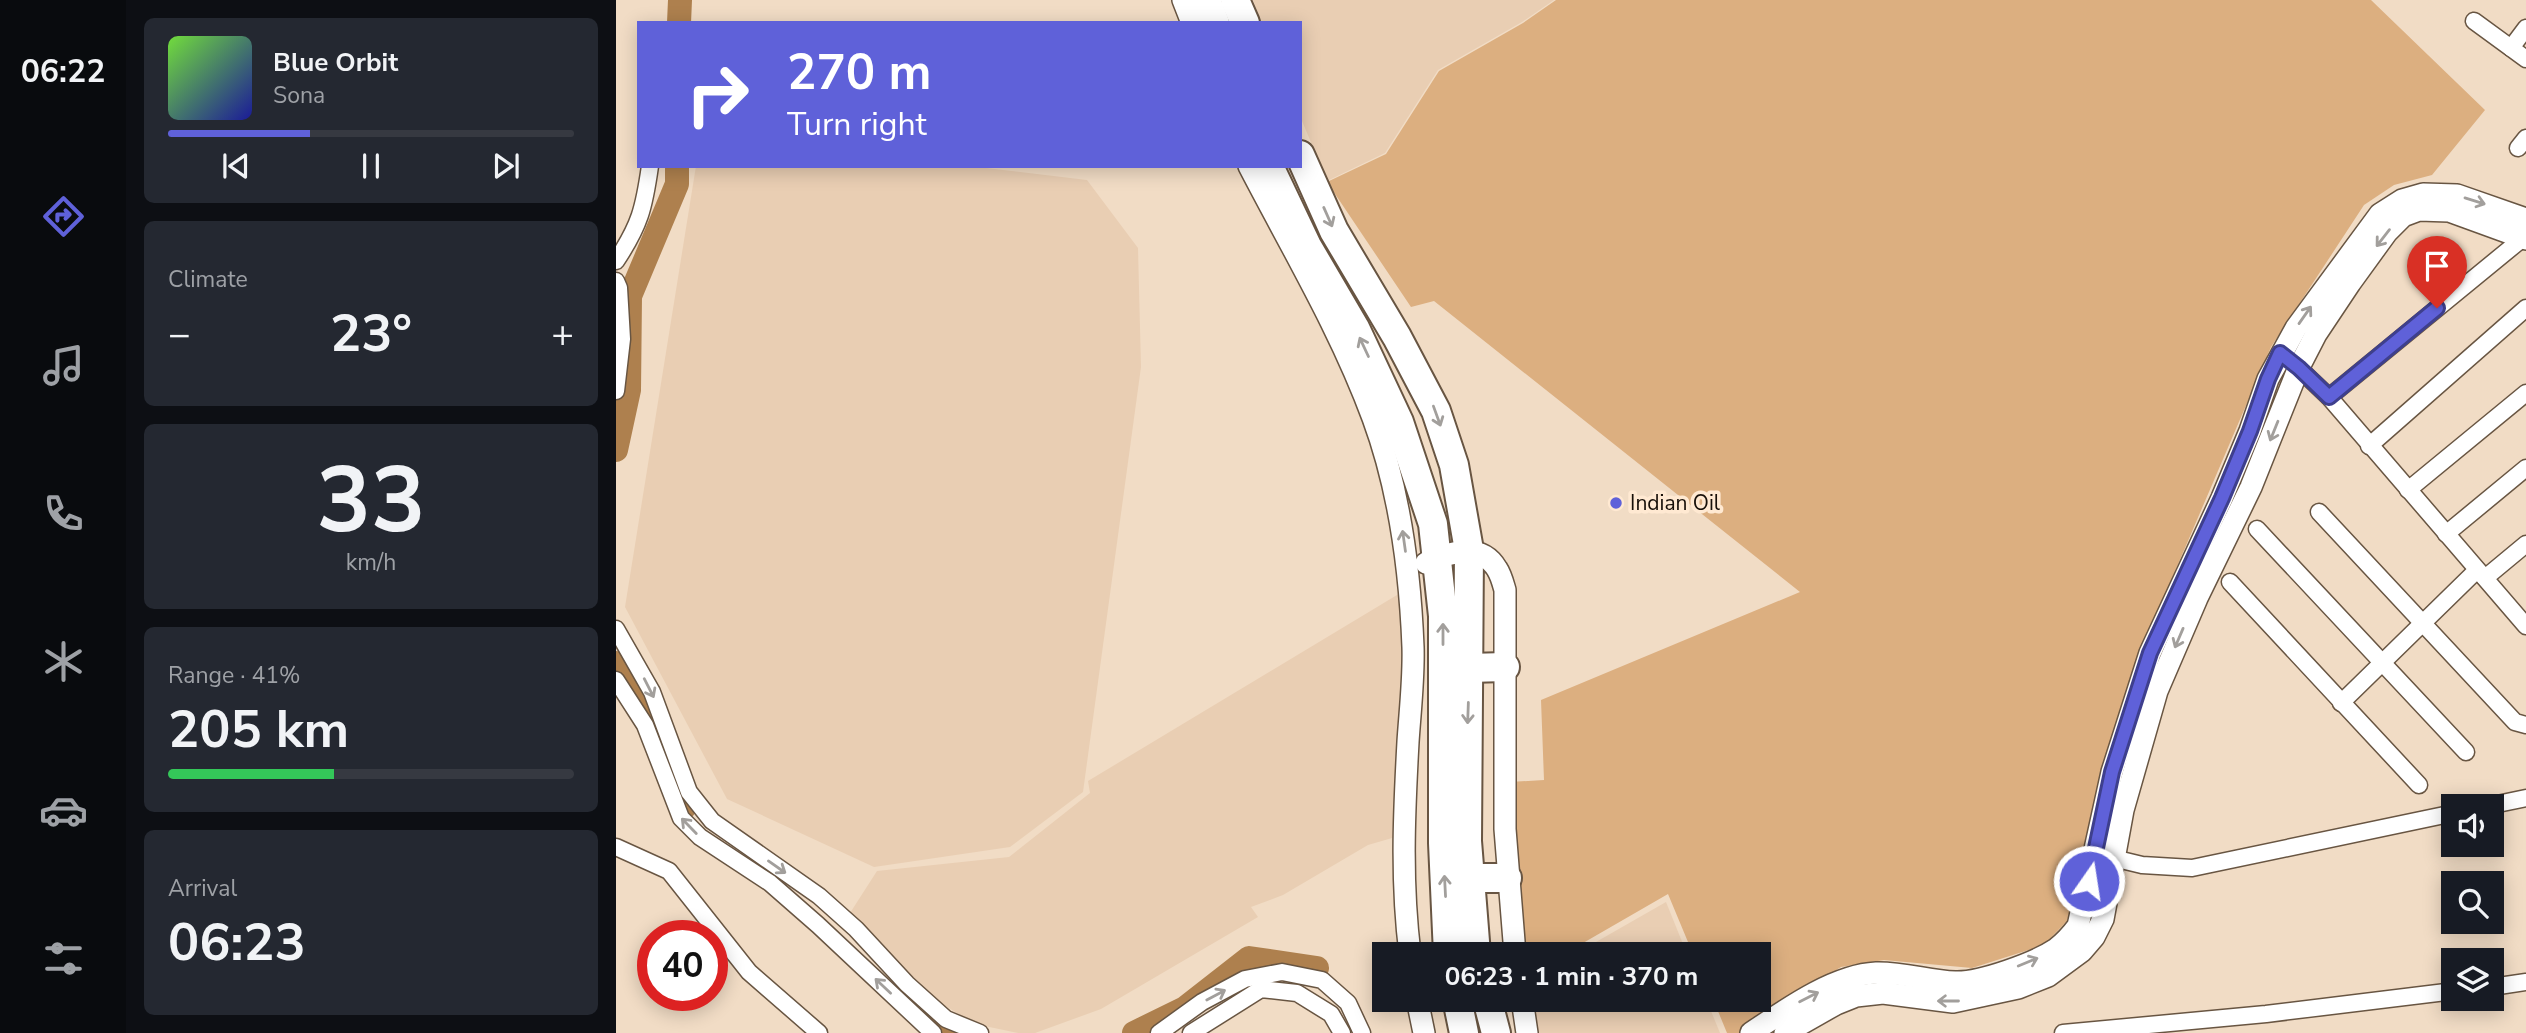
<!DOCTYPE html>
<html lang="en">
<head>
<meta charset="utf-8">
<style>
	:root { --surface:#171b24; --page:#242831; --text:#f1f3f6; --muted:#9ea1a6; --line:#363941; --accent:#5f61d9 }
	body { margin:0; font-family:"Nunito Sans",sans-serif; background:var(--page); color:var(--text); height:100vh; display:flex; flex-direction:column; font-size:26px; white-space:nowrap }
	* { box-sizing:border-box; margin:0 }
	p { font-size:23px; color:var(--muted) }
	.icon { flex:none; width:38px; height:38px; fill:none; stroke:currentColor; stroke-width:2; stroke-linecap:round; stroke-linejoin:round }
	.map { position:relative; flex:1; overflow:hidden }
	.drawer { display:flex; flex-direction:column; gap:18px; padding:18px; background:#0d0f14; width:490px }
	.drawer>* { flex:none }
	.hud { position:absolute; left:21px; top:21px; width:665px; height:147px; border-radius:0px; box-shadow:0 4px 18px #0003; background:#5f61d9; color:#fff; overflow:hidden }
	.controls { position:absolute; left:1825px; top:794px; display:grid; gap:14px }
	.controls a { display:grid; place-items:center; width:63px; height:63px; border-radius:0px; background:var(--surface); box-shadow:0 4px 18px #0003; font-size:35px }
	.speed { position:absolute; left:21px; top:920px; display:flex; gap:14px; font-size:35px; font-weight:700; text-align:center }
	.speed>* { display:grid; place-content:center; width:91px; height:91px; border-radius:50%; background:var(--surface); box-shadow:0 4px 18px #0003; line-height:1 }
	.speed .limit { border:10px solid #d22; background:#fff; color:#111 }
	.pin { position:absolute; display:grid; place-items:center; width:60px; height:60px; color:#fff; margin:-72px -30px; border-radius:50% 50% 50% 0; rotate:-45deg; box-shadow:0 0 7px #0007 }
	.pin .icon { rotate:45deg }
	.me { position:absolute; width:77px; margin:-38px; rotate:13deg; stroke-linejoin:round; filter:drop-shadow(0 0 5px #0008) }
	.turn { display:flex; align-items:center; gap:24px; height:147px; padding:0 35px; font-size:32px }
	.turn .icon { width:91px; height:91px; stroke-width:2.5 }
	.turn b { display:block; font-size:49px; line-height:60px }
	.big { font-size:52px; font-weight:700; line-height:1.1 }
	.drawer .tile { flex:1; display:flex; flex-direction:column; justify-content:center; gap:10px; min-width:0; padding:0 24px; border-radius:10px; background:var(--page) }
	.drawer .dial { align-items:center; gap:0 }
	.dial b { font-size:91px; line-height:1 }
	.song { display:flex; align-items:center; gap:21px }
	.cover { width:84px; height:84px; border-radius:10px; background:linear-gradient(135deg,hsl(100 70% 55%),hsl(240 70% 35%)) }
	.played { height:7px; border-radius:4px; background:linear-gradient(90deg,var(--accent) 35%,var(--line) 35%) }
	.keys { display:flex; justify-content:space-around; direction:ltr }
	.heat { display:flex; justify-content:space-between; align-items:center; font-size:38px; direction:ltr }
	.charge { height:10px; border-radius:5px; background:linear-gradient(90deg,#34c759 41%,var(--line) 0) }
	.trip { position:absolute; left:756px; top:942px; width:399px; height:70px; border-radius:0px; background:var(--surface); box-shadow:0 4px 18px #0003; font-weight:700; line-height:70px; text-align:center }
	main { display:flex; flex:1; min-height:0 }
	.tabs { display:flex; flex-direction:column; width:126px; justify-content:space-around; align-items:center; background:#090b0e; color:var(--muted) }
	.tabs .icon { width:49px; height:49px }
	.tabs .selected { color:var(--accent) }
	.tabs b { font-size:32px; color:var(--text) }
	.map>svg:first-child { display:block }
	.built { fill:#e9ceb3 }
	.green { fill:#dcaf80 }
	.lines { fill:none; stroke-linecap:round; stroke-linejoin:round }
	.river { stroke:#ae804e; stroke-width:24 }
	.minor-casing { stroke:#685542; stroke-width:19 }
	.tertiary-casing { stroke:#685542; stroke-width:24 }
	.trunk-casing { stroke:#685542; stroke-width:32 }
	.minor { stroke:#fff; stroke-width:16 }
	.tertiary { stroke:#fff; stroke-width:21 }
	.trunk { stroke:#fff; stroke-width:28 }
	.oneway { stroke:#a29f9c }
	.route-casing { stroke:#3e3f8d; stroke-width:18 }
	.route { stroke:#5f61d9; stroke-width:12 }
	.poi-dot { fill:#5f61d9; stroke:#ffe9d2; stroke-width:2.5 }
	.labels { text-anchor:middle; stroke-width:7; stroke-linejoin:round; paint-order:stroke }
	.poi-label { font-size:21px; fill:#170f08; stroke:#ffe9d2; text-anchor:start }
</style>
</head>
<body>
<main>
<nav class="tabs">
<b>06:22</b>
<svg class="icon selected" aria-label="directions" viewBox="0 0 24 24"><path d="M12 3l9 9-9 9-9-9zM9 14v-3h6M13 9l2 2-2 2"/></svg>
<svg class="icon" aria-label="music" viewBox="0 0 24 24"><path d="M9 18V5l10-2v13"/><circle cx="6" cy="18" r="3"/><circle cx="16" cy="16" r="3"/></svg>
<svg class="icon" aria-label="phone" viewBox="0 0 24 24"><path d="M5 4h4l2 5-3 2q2 4 5 5l2-3 5 2v4C11 20 4 13 5 4z"/></svg>
<svg class="icon" aria-label="climate" viewBox="0 0 24 24"><path d="M12 3v18M4 7l16 10M4 17L20 7"/></svg>
<svg class="icon" aria-label="car" viewBox="0 0 24 24"><path d="M5 17H2v-5l4-1 3-4h7l3 4 3 1v5h-3M9 17h6M6 11h13"/><circle cx="7" cy="17" r="2"/><circle cx="17" cy="17" r="2"/></svg>
<svg class="icon" aria-label="filters" viewBox="0 0 24 24"><path d="M4 7h16M4 17h16"/><circle cx="9" cy="7" r="2"/><circle cx="15" cy="17" r="2"/></svg>
</nav>
<section class="drawer">
<div class="tile">
<div class="song"><i class="cover"></i><div><b>Blue Orbit</b><p>Sona</p></div></div>
<div class="played"></div>
<div class="keys"><svg class="icon" aria-label="previous" viewBox="0 0 24 24"><path d="M18 5L8 12l10 7zM5 5v14"/></svg><svg class="icon" aria-label="pause" viewBox="0 0 24 24"><path d="M8 5v14M16 5v14"/></svg><svg class="icon" aria-label="next" viewBox="0 0 24 24"><path d="M6 5l10 7-10 7zM19 5v14"/></svg></div>
</div>
<div class="tile"><p>Climate</p>
<div class="heat"><a>−</a><b class="big">23°</b><a>+</a></div>
</div>
<div class="tile dial"><b>33</b><p>km/h</p></div>
<div class="tile"><p>Range · 41%</p><b class="big">205 km</b><div class="charge"></div></div>
<div class="tile"><p>Arrival</p><b class="big">06:23</b></div>
</section>
<div class="map">
<svg width="1910" height="1033" viewBox="0 0 1910 1033">
	<rect width="100%" height="100%" fill="#f1dcc5"/>
	<!-- built -->
	<g class="built">
		<polygon points="637,0 938,0 906,22 822,70 769,153 711,181 684,116 684,23 646,23"/>
		<polygon points="80,166 353,166 471,180 522,248 525,367 467,792 394,847 258,867 111,799 9,607"/>
		<polygon points="786,592 792,647 783,836 752,845 667,895 635,907 642,917 485,1009 419,1033 402,1033 359,1024 318,999 234,913 261,871 393,857 474,793 472,781"/>
		<polygon points="1050,902 1071,954 959,954"/>
		<polygon points="911,999 1090,999 1104,1033 915,1033"/>
	</g>
	<!-- green -->
	<polygon class="green" points="940,0 1755,0 1869,110 1816,175 1778,185 1748,205 1655,347 1524,653 1451,921 1428,945 1356,968 1268,960 1225,967 1123,1033 1111,1033 1097,999 1143,999 1143,954 1077,954 1052,894 948,954 910,954 893,782 928,780 925,700 1184,592 818,301 795,307 711,182 770,154 823,71 907,23"/>
	<g class="lines">
		<!-- river -->
		<g class="river">
			<polyline points="63,23 64,0"/>
			<polyline points="0,450 13,390 14,296 61,184 61,166"/>
			<polyline points="0,663 38,720 68,808"/>
			<polyline points="312,1022 336,1033"/>
			<polyline points="518,1033 569,1008 633,958 701,968"/>
		</g>
		<!-- minor casing -->
		<g class="minor-casing">
			<g id="minor">
				<polyline points="1858,21 1910,59"/>
				<polyline points="1895,48 1910,28"/>
				<polyline points="1902,148 1910,138"/>
				<path d="M 0,261 C 24,225 28,208 34,166"/>
				<polyline points="0,281 3,288 6,339 0,391"/>
				<polyline points="1675,361 1713,397 1910,626"/>
				<polyline points="1713,397 1907,238"/>
				<polyline points="1753,446 1910,308"/>
				<polyline points="1792,490 1910,393"/>
				<polyline points="1703,512 1899,722 1910,725"/>
				<polyline points="1641,529 1850,752"/>
				<polyline points="1830,534 1910,468"/>
				<polyline points="1869,578 1910,544"/>
				<polyline points="1614,582 1803,785"/>
				<polyline points="0,629 36,692 73,792 96,821 203,896 240,929 291,984 330,1019 364,1033"/>
				<polyline points="0,680 29,725 65,818 84,837 154,883 202,925 317,1033"/>
				<polyline points="1725,703 1861,570"/>
				<polyline points="1867,807 1910,798"/>
				<polyline points="0,847 53,871 133,972 203,1033"/>
				<polyline points="1497,858 1526,865 1576,868 1838,813"/>
				<polyline points="1876,987 1910,982"/>
				<polyline points="543,1033 586,1002 629,979 666,972 706,980 732,1003 746,1033"/>
				<polyline points="575,1033 645,989 681,993 715,1014 726,1033"/>
				<polyline points="1447,1033 1650,1014 1838,991"/>
			</g>
		</g>
		<!-- tertiary casing -->
		<g class="tertiary-casing">
			<g id="tertiary">
				<polyline points="567,0 576,23"/>
				<path d="M 633,166 C 676,249 725,331 757,418 C 784,491 794,570 797,647 C 798,678 794,711 792,742 C 788,815 785,882 794,954"/>
				<path d="M 810,563 C 833,552 865,542 881,569 C 885,575 887,583 889,590 L 889,829 L 899,954"/>
				<polyline points="801,999 808,1033"/>
				<polyline points="906,999 911,1033"/>
				<path d="M 1135,1033 C 1169,1010 1218,975 1260,973 C 1286,972 1313,981 1339,982 C 1364,983 1419,963 1440,949 C 1449,942 1456,934 1462,926 L 1496,772 L 1534,653 L 1606,498 L 1634,431 L 1652,379 L 1680,328 L 1764,214 L 1786,200 L 1807,194 L 1841,195 L 1910,219"/>
				<polyline points="1169,1033 1220,1004 1240,996 1267,993 1337,1002 1402,988 1432,976 1466,951 1478,937 1487,919 1507,810 1541,691 1581,598 1635,487 1683,367 1700,334 1734,283 1771,232 1787,216 1803,210 1833,211 1910,239"/>
			</g>
		</g>
		<!-- trunk casing -->
		<g class="trunk-casing">
			<g id="trunk">
				<polyline points="590,0 599,23"/>
				<polyline points="619,0 629,23"/>
				<polyline points="684,155 718,231 781,337 820,411 838,465 853,550 851,841 860,954"/>
				<polyline points="653,166 691,246 739,328 783,422 817,524 827,616 827,843 832,954"/>
				<polyline points="853,668 889,667"/>
				<polyline points="854,878 891,878"/>
				<polyline points="841,999 848,1033"/>
				<polyline points="871,999 880,1033"/>
			</g>
		</g>
		<!-- minor -->
		<use href="#minor" class="minor"/>
		<!-- tertiary -->
		<use href="#tertiary" class="tertiary"/>
		<!-- trunk -->
		<use href="#trunk" class="trunk"/>
	</g>
	<!-- one-way arrows -->
	<defs><path id="oneway-shaft" d="M-6 0H5M1.5-3L5.5 0L1.5 3" fill="none" stroke-width="1.6" stroke-linecap="round" stroke-linejoin="round" transform="scale(1.75)"/></defs>
	<g class="oneway">
		<use href="#oneway-shaft" transform="translate(1859 201) rotate(17)"/>
		<use href="#oneway-shaft" transform="translate(712 217) rotate(66)"/>
		<use href="#oneway-shaft" transform="translate(1767 238) rotate(128)"/>
		<use href="#oneway-shaft" transform="translate(1689 315) rotate(-55)"/>
		<use href="#oneway-shaft" transform="translate(748 347) rotate(-115)"/>
		<use href="#oneway-shaft" transform="translate(821 416) rotate(70)"/>
		<use href="#oneway-shaft" transform="translate(1658 431) rotate(112)"/>
		<use href="#oneway-shaft" transform="translate(788 541) rotate(-98)"/>
		<use href="#oneway-shaft" transform="translate(827 634) rotate(-90)"/>
		<use href="#oneway-shaft" transform="translate(1563 638) rotate(113)"/>
		<use href="#oneway-shaft" transform="translate(33 688) rotate(63)"/>
		<use href="#oneway-shaft" transform="translate(852 713) rotate(92)"/>
		<use href="#oneway-shaft" transform="translate(73 826) rotate(-134)"/>
		<use href="#oneway-shaft" transform="translate(161 867) rotate(35)"/>
		<use href="#oneway-shaft" transform="translate(829 886) rotate(-93)"/>
		<use href="#oneway-shaft" transform="translate(1412 962) rotate(-22)"/>
		<use href="#oneway-shaft" transform="translate(267 986) rotate(-137)"/>
		<use href="#oneway-shaft" transform="translate(600 995) rotate(-28)"/>
		<use href="#oneway-shaft" transform="translate(1193 997) rotate(-27)"/>
		<use href="#oneway-shaft" transform="translate(1332 1001) rotate(-180)"/>
	</g>
	<g class="lines">
		<!-- route casing -->
		<g class="route-casing">
			<polyline id="route" points="1473,881 1496,772 1534,653 1606,498 1634,431 1652,379 1664,353 1683,368 1713,397 1821,308"/>
		</g>
		<!-- route -->
		<use href="#route" class="route"/>
	</g>
	<!-- markers -->
	<circle class="poi-dot" cx="1000" cy="503" r="7"/>
	<g class="labels">
		<!-- poi labels -->
		<g class="poi-label">
			<text x="1014" y="510">Indian Oil</text>
		</g>
	</g>
</svg>
<div class="controls">
<a><svg class="icon" aria-label="sound" viewBox="0 0 24 24"><path d="M4 9h4l5-4v14l-5-4H4zM17 9q2 3 0 6"/></svg></a>
<a><svg class="icon" aria-label="search" viewBox="0 0 24 24"><circle cx="10" cy="10" r="6"/><path d="M15 15l6 6"/></svg></a>
<a><svg class="icon" aria-label="layers" viewBox="0 0 24 24"><path d="M12 4l9 5-9 5-9-5zM3 14l9 5 9-5"/></svg></a>
</div>
<div class="speed"><div class="limit">40</div></div>
<div class="pin" style="left:1821px;top:308px;background:#d93025"><svg class="icon" aria-label="arrive" viewBox="0 0 24 24"><path d="M6 21V4h12l-3 4 3 4H6"/></svg></div>
<svg class="me" style="left:1473px;top:881px" viewBox="-20 -20 40 40"><circle r="17" fill="#5f61d9" stroke="#fff" stroke-width="3"/><path d="M0-11L8 9 0 5-8 9z" fill="#fff"/></svg>
<div class="trip">06:23 · 1 min · 370 m</div>
<div class="hud">
<div class="turn"><svg class="icon" aria-label="right" viewBox="0 0 24 24"><path d="M7 20v-9h11M14 6l5 5-5 5"/></svg><div><b>270 m</b>Turn right</div></div>
</div>
</div>
</main>
</body>
</html>
